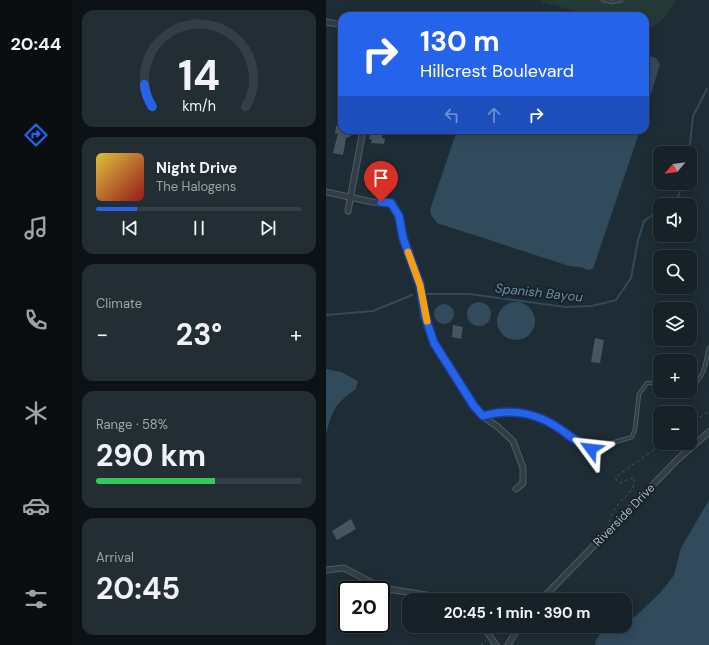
<!DOCTYPE html>
<html lang="en">
<head>
<meta charset="utf-8">
<style>
	:root { --surface:#162128; --page:#232e34; --text:#f1f3f6; --muted:#9ea3a8; --line:#353e45; --accent:#2563eb }
	body { margin:0; font-family:"DM Sans",sans-serif; background:var(--page); color:var(--text); height:100vh; display:flex; flex-direction:column; font-size:15px; white-space:nowrap }
	* { box-sizing:border-box; margin:0 }
	p { font-size:13px; color:var(--muted) }
	.icon { flex:none; width:22px; height:22px; fill:none; stroke:currentColor; stroke-width:2; stroke-linecap:round; stroke-linejoin:round }
	.map { position:relative; flex:1; overflow:hidden }
	.panel { display:flex; flex-direction:column; gap:10px; padding:10px; background:#0c1216; width:254px }
	.panel>* { flex:none }
	.top-card { position:absolute; left:12px; top:12px; width:311px; height:122px; border-radius:12px; box-shadow:0 2px 10px #0003,0 0 0 1px var(--line); background:#2563eb; color:#fff; overflow:hidden }
	.needle { width:26px; rotate:241deg }
	.controls { position:absolute; left:327px; top:146px; display:grid; gap:8px }
	.controls a { display:grid; place-items:center; width:44px; height:44px; border-radius:8px; background:var(--surface); box-shadow:0 2px 10px #0003,0 0 0 1px var(--line); font-size:20px }
	.speed { position:absolute; left:12px; top:581px; display:flex; gap:8px; font-size:20px; font-weight:700; text-align:center }
	.speed>* { display:grid; place-content:center; width:52px; height:52px; border-radius:50%; background:var(--surface); box-shadow:0 2px 10px #0003,0 0 0 1px var(--line); line-height:1 }
	.speed .limit { border:2px solid #111; border-radius:6px; background:#fff; color:#111 }
	.pin { position:absolute; display:grid; place-items:center; width:34px; height:34px; color:#fff; margin:-41px -17px; border-radius:50% 50% 50% 0; rotate:-45deg; box-shadow:0 0 4px #0007 }
	.pin .icon { rotate:45deg }
	.me { position:absolute; width:44px; margin:-22px; rotate:300deg; stroke-linejoin:round; filter:drop-shadow(0 0 3px #0008) }
	.turn { display:flex; align-items:center; gap:14px; height:84px; padding:0 16px; font-size:18px }
	.turn .icon { width:52px; height:52px; stroke-width:2.5 }
	.turn b { display:block; font-size:28px; line-height:34px }
	.lanes { display:flex; align-items:center; height:38px; padding:0 16px; background:#0003; justify-content:center; gap:20px; direction:ltr }
	.lanes .off { opacity:.35 }
	.big { font-size:30px; font-weight:700; line-height:1.1 }
	.panel .card { flex:1; display:flex; flex-direction:column; justify-content:center; gap:6px; min-width:0; padding:0 14px; border-radius:12px; background:var(--page) }
	.panel .dial { align-items:center; gap:0 }
	.dial svg { height:104px; overflow:visible; fill:none; stroke:var(--line); stroke-width:7; stroke-linecap:round; text-anchor:middle }
	.dial text { fill:var(--text); stroke:none }
	.song { display:flex; align-items:center; gap:12px }
	.cover { width:48px; height:48px; border-radius:6px; background:linear-gradient(135deg,hsl(50 70% 55%),hsl(0 70% 35%)) }
	.played { height:4px; border-radius:2px; background:linear-gradient(90deg,var(--accent) 20%,var(--line) 20%) }
	.keys { display:flex; justify-content:space-around; direction:ltr }
	.heat { display:flex; justify-content:space-between; align-items:center; font-size:22px; direction:ltr }
	.charge { height:6px; border-radius:3px; background:linear-gradient(90deg,#34c759 58%,var(--line) 0) }
	.trip { position:absolute; left:76px; top:593px; width:230px; height:40px; border-radius:12px; background:var(--surface); box-shadow:0 2px 10px #0003,0 0 0 1px var(--line); font-weight:700; line-height:40px; text-align:center }
	main { display:flex; flex:1; min-height:0 }
	.tab-bar { display:flex; flex-direction:column; width:72px; justify-content:space-around; align-items:center; background:#090d10; color:var(--muted) }
	.tab-bar .icon { width:28px; height:28px }
	.tab-bar .current { color:var(--accent) }
	.tab-bar b { font-size:18px; color:var(--text) }
	.map>svg:first-child { display:block }
	.green { fill:#233a37 }
	.water { fill:#314a5c }
	.lines { fill:none; stroke-linecap:round; stroke-linejoin:round }
	.stream { stroke:#314a5c; stroke-width:2 }
	.building { fill:#465661 }
	.lane-casing { stroke:#4f5b64; stroke-width:4.5 }
	.street-casing { stroke:#4f5b64; stroke-width:7 }
	.path { stroke:#415756; stroke-width:1; stroke-dasharray:3 3; stroke-linecap:butt }
	.lane { stroke:#323d45; stroke-width:2.5 }
	.street { stroke:#323d45; stroke-width:5 }
	.route-casing { stroke:#184099; stroke-width:10 }
	.route { stroke:#2563eb; stroke-width:7 }
	.slow { stroke:#f59e0b; stroke-width:7 }
	.labels { text-anchor:middle; stroke-width:4; stroke-linejoin:round; paint-order:stroke }
	.street-label { font-size:12px; fill:#abb8c3; stroke:#17222a }
	.water-label { font-size:13px; font-style:italic; fill:#6b8fa8; stroke:#17222a }
</style>
</head>
<body>
<main>
<nav class="tab-bar">
<b>20:44</b>
<svg class="icon current" aria-label="directions" viewBox="0 0 24 24"><path d="M12 3l9 9-9 9-9-9zM9 14v-3h6M13 9l2 2-2 2"/></svg>
<svg class="icon" aria-label="music" viewBox="0 0 24 24"><path d="M9 18V5l10-2v13"/><circle cx="6" cy="18" r="3"/><circle cx="16" cy="16" r="3"/></svg>
<svg class="icon" aria-label="phone" viewBox="0 0 24 24"><path d="M5 4h4l2 5-3 2q2 4 5 5l2-3 5 2v4C11 20 4 13 5 4z"/></svg>
<svg class="icon" aria-label="climate" viewBox="0 0 24 24"><path d="M12 3v18M4 7l16 10M4 17L20 7"/></svg>
<svg class="icon" aria-label="car" viewBox="0 0 24 24"><path d="M5 17H2v-5l4-1 3-4h7l3 4 3 1v5h-3M9 17h6M6 11h13"/><circle cx="7" cy="17" r="2"/><circle cx="17" cy="17" r="2"/></svg>
<svg class="icon" aria-label="filters" viewBox="0 0 24 24"><path d="M4 7h16M4 17h16"/><circle cx="9" cy="7" r="2"/><circle cx="15" cy="17" r="2"/></svg>
</nav>
<section class="panel">
<div class="card dial"><svg viewBox="0 0 100 80">
<path d="M14 69A42 42 0 1 1 86 69"/>
<path d="M14 69A42 42 0 0 1 8 52" stroke="#2563eb"/>
<text x="50" y="56" font-size="32" font-weight="700">14</text>
<text x="50" y="72" font-size="11">km/h</text>
</svg></div>
<div class="card">
<div class="song"><i class="cover"></i><div><b>Night Drive</b><p>The Halogens</p></div></div>
<div class="played"></div>
<div class="keys"><svg class="icon" aria-label="previous" viewBox="0 0 24 24"><path d="M18 5L8 12l10 7zM5 5v14"/></svg><svg class="icon" aria-label="pause" viewBox="0 0 24 24"><path d="M8 5v14M16 5v14"/></svg><svg class="icon" aria-label="next" viewBox="0 0 24 24"><path d="M6 5l10 7-10 7zM19 5v14"/></svg></div>
</div>
<div class="card"><p>Climate</p>
<div class="heat"><a>−</a><b class="big">23°</b><a>+</a></div>
</div>
<div class="card"><p>Range · 58%</p><b class="big">290 km</b><div class="charge"></div></div>
<div class="card"><p>Arrival</p><b class="big">20:45</b></div>
</section>
<div class="map">
<svg width="383" height="645" viewBox="0 0 383 645">
	<rect width="100%" height="100%" fill="#1e2c35"/>
	<!-- green -->
	<polygon class="green" points="216,0 350,0 336,20 320,31 319,16 267,16 216,2"/>
	<!-- water -->
	<g class="water">
		<polygon points="319,55 330,58 334,64 319,114"/>
		<polygon points="131,130 314,130 267,269 262,270 254,267 243,266 111,223 105,215 104,210"/>
		<circle cx="153" cy="314" r="12"/>
		<circle cx="190" cy="321" r="19"/>
		<circle cx="118" cy="314" r="10"/>
		<path d="M 0,369 L 15,372 L 32,381 L 30,389 C 9,404 6,410 0,435 Z"/>
		<path d="M 383,500 L 383,645 L 269,645 C 273,629 283,626 299,626 L 299,623 L 311,615 L 335,592 L 348,575 L 355,548 Z"/>
	</g>
	<g class="lines">
		<!-- stream -->
		<g class="stream">
			<polyline points="363,153 367,116 381,89"/>
			<polyline points="342,205 352,197 357,183"/>
			<polyline points="102,294 143,294 240,307 266,306 290,300 305,278 312,240 318,221 334,210"/>
			<polyline points="0,315 47,311 86,295"/>
		</g>
	</g>
	<!-- building -->
	<g class="building">
		<polygon points="10,126 16,127 16,130 26,130 25,136 20,138 17,155 7,153 12,133 9,134"/>
		<polygon points="45,130 57,130 56,138 59,138 58,144 45,143 46,140 43,139"/>
		<polygon points="127,325 137,327 135,339 126,337"/>
		<polygon points="269,338 278,340 274,363 265,362"/>
		<polygon points="25,519 30,529 11,540 6,531"/>
	</g>
	<g class="lines">
		<!-- lane casing -->
		<g class="lane-casing">
			<g id="lane">
				<polyline points="277,0 287,2 295,0"/>
				<path d="M 364,387 C 379,379 379,363 383,348"/>
				<path d="M 158,416 C 185,408 211,413 234,429 C 244,436 253,444 265,449 L 306,437 L 309,429 L 313,394 L 321,383 L 334,383"/>
			</g>
		</g>
		<!-- street casing -->
		<g class="street-casing">
			<g id="street">
				<polyline points="0,22 16,25"/>
				<polyline points="0,192 46,202 65,203 73,216 77,238 94,285 99,316 109,343 148,406 159,418 172,427 187,441 197,468 197,483 190,489"/>
				<polyline points="22,211 37,130"/>
				<polyline points="0,570 18,568 56,588 131,600"/>
				<polyline points="215,600 351,460 383,432"/>
				<polyline points="157,626 170,645"/>
				<polyline points="182,645 193,626"/>
			</g>
		</g>
		<!-- path -->
		<g class="path">
			<polyline points="364,424 383,411"/>
			<path d="M 283,522 C 285,517 287,511 290,507 C 298,496 310,492 308,477 L 294,483 L 290,480 L 290,477 L 337,443"/>
			<polyline points="169,633 180,626"/>
			<polyline points="155,645 160,640"/>
		</g>
		<!-- lane -->
		<use href="#lane" class="lane"/>
		<!-- street -->
		<use href="#street" class="street"/>
	</g>
	<g class="lines">
		<!-- route casing -->
		<g class="route-casing">
			<path id="route" d="M 55,202 L 65,203 L 73,216 L 77,238 L 94,285 L 99,316 L 108,343 L 148,406 L 157,416 C 184,408 211,413 234,429 C 244,436 253,444 265,449"/>
		</g>
		<!-- route -->
		<use href="#route" class="route"/>
		<!-- slow -->
		<polyline class="slow" points="82,252 94,285 101,321"/>
	</g>
	<g class="labels">
		<!-- street labels -->
		<g class="street-label">
			<text transform="translate(298 515) rotate(-46)" y="4">Riverside Drive</text>
		</g>
		<!-- water labels -->
		<g class="water-label">
			<text transform="translate(213 292) rotate(6)" y="5">Spanish Bayou</text>
		</g>
	</g>
</svg>
<div class="controls">
<a><svg class="needle" viewBox="-14 -14 28 28"><path d="M0-13l5 13h-10z" fill="#e53935"/><path d="M0 13l5-13h-10z" fill="#9ea3a8"/></svg></a>
<a><svg class="icon" aria-label="sound" viewBox="0 0 24 24"><path d="M4 9h4l5-4v14l-5-4H4zM17 9q2 3 0 6"/></svg></a>
<a><svg class="icon" aria-label="search" viewBox="0 0 24 24"><circle cx="10" cy="10" r="6"/><path d="M15 15l6 6"/></svg></a>
<a><svg class="icon" aria-label="layers" viewBox="0 0 24 24"><path d="M12 4l9 5-9 5-9-5zM3 14l9 5 9-5"/></svg></a>
<a>+</a>
<a>−</a>
</div>
<div class="speed"><div class="limit">20</div></div>
<div class="pin" style="left:55px;top:202px;background:#d93025"><svg class="icon" aria-label="arrive" viewBox="0 0 24 24"><path d="M6 21V4h12l-3 4 3 4H6"/></svg></div>
<svg class="me" style="left:265px;top:449px" viewBox="-20 -20 40 40"><path d="M0-17L14 15 0 8-14 15z" fill="#2563eb" stroke="#fff" stroke-width="4"/></svg>
<div class="trip">20:45 · 1 min · 390 m</div>
<div class="top-card">
<div class="turn"><svg class="icon" aria-label="right" viewBox="0 0 24 24"><path d="M7 20v-9h11M14 6l5 5-5 5"/></svg><div><b>130 m</b>Hillcrest Boulevard</div></div>
<div class="lanes"><svg class="icon off" aria-label="left" viewBox="0 0 24 24"><path d="M17 20v-9H6M10 6l-5 5 5 5"/></svg><svg class="icon off" aria-label="ahead" viewBox="0 0 24 24"><path d="M12 20V5M6 11l6-6 6 6"/></svg><svg class="icon" aria-label="right" viewBox="0 0 24 24"><path d="M7 20v-9h11M14 6l5 5-5 5"/></svg></div>
</div>
</div>
</main>
</body>
</html>
